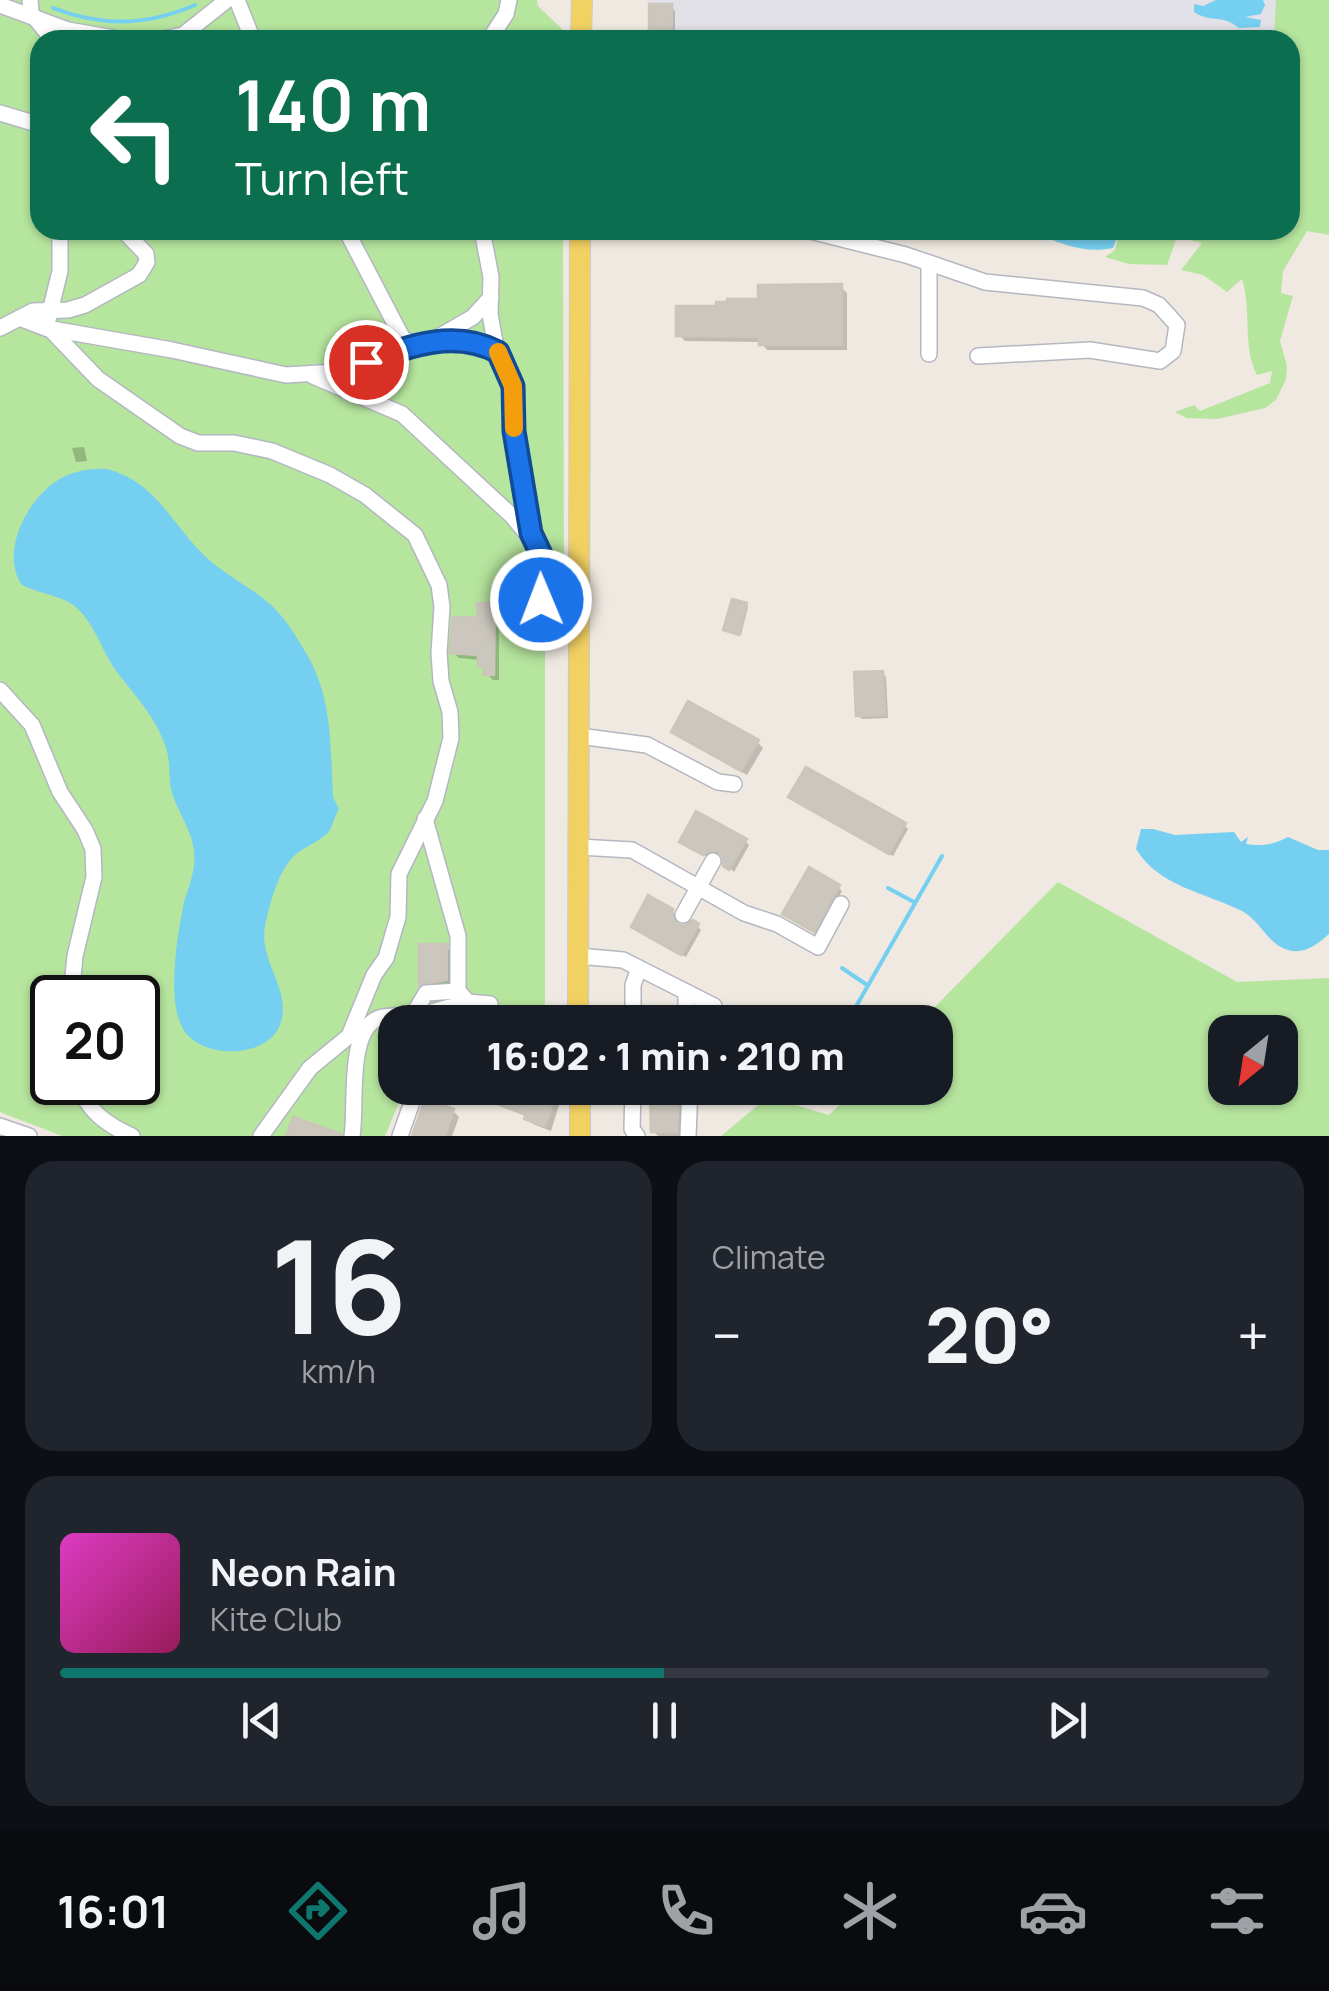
<!DOCTYPE html>
<html lang="en">
<head>
<meta charset="utf-8">
<style>
	:root { --surface:#171b24; --page:#20242c; --text:#f1f3f6; --muted:#9ea1a6; --line:#363941; --accent:#0f766e }
	body { margin:0; font-family:Manrope,sans-serif; background:var(--page); color:var(--text); height:100vh; display:flex; flex-direction:column; font-size:38px; white-space:nowrap }
	* { box-sizing:border-box; margin:0 }
	p { font-size:32px; color:var(--muted) }
	.icon { flex:none; width:55px; height:55px; fill:none; stroke:currentColor; stroke-width:2; stroke-linecap:round; stroke-linejoin:round }
	.map { position:relative; height:1136px; overflow:hidden }
	.panel { display:flex; flex-direction:column; gap:25px; padding:25px; background:#0d0f14; flex:1 }
	.panel>* { flex:none }
	.banner { position:absolute; left:30px; top:30px; width:1270px; height:210px; border-radius:30px; box-shadow:0 2px 8px #0004; background:#0b6e4f; color:#fff; overflow:hidden }
	.needle { width:65px; rotate:210deg }
	.buttons { position:absolute; left:1208px; top:1015px; display:grid; gap:20px }
	.buttons a { display:grid; place-items:center; width:90px; height:90px; border-radius:20px; background:var(--surface); box-shadow:0 2px 8px #0004; font-size:50px }
	.speed { position:absolute; left:30px; top:975px; display:flex; gap:20px; font-size:50px; font-weight:700; text-align:center }
	.speed>* { display:grid; place-content:center; width:130px; height:130px; border-radius:50%; background:var(--surface); box-shadow:0 2px 8px #0004; line-height:1 }
	.speed .limit { border:5px solid #111; border-radius:15px; background:#fff; color:#111 }
	.pin { position:absolute; display:grid; place-items:center; width:85px; height:85px; color:#fff; margin:-42px; border:5px solid #fff; border-radius:50%; box-shadow:0 2px 10px #0007 }
	.me { position:absolute; width:110px; margin:-55px; rotate:359deg; stroke-linejoin:round; filter:drop-shadow(0 0 8px #0008) }
	.turn { display:flex; align-items:center; gap:35px; height:210px; padding:0 40px; font-size:45px }
	.turn .icon { width:130px; height:130px; stroke-width:2.5 }
	.turn b { display:block; font-size:70px; line-height:85px }
	.big { font-size:75px; font-weight:800; line-height:1.1 }
	.panel .widget { flex:1; display:flex; flex-direction:column; justify-content:center; gap:15px; min-width:0; padding:0 35px; border-radius:30px; background:var(--page) }
	.panel .dial { align-items:center; gap:0 }
	.dial b { font-size:130px; line-height:1 }
	.song { display:flex; align-items:center; gap:30px }
	.cover { width:120px; height:120px; border-radius:15px; background:linear-gradient(135deg,hsl(310 70% 55%),hsl(330 70% 35%)) }
	.played { height:10px; border-radius:5px; background:linear-gradient(90deg,var(--accent) 50%,var(--line) 50%) }
	.keys { display:flex; justify-content:space-around; direction:ltr }
	.heat { display:flex; justify-content:space-between; align-items:center; font-size:55px; direction:ltr }
	.panel .tiles { flex:1; display:grid; gap:25px; grid-template-columns:1fr 1fr }
	.widget:last-child { grid-column:span 2 }
	.trip { position:absolute; left:378px; top:1005px; width:575px; height:100px; border-radius:30px; background:var(--surface); box-shadow:0 2px 8px #0004; font-weight:800; line-height:100px; text-align:center }
	.menu { display:flex; height:160px; justify-content:space-around; align-items:center; background:#090b0e; color:var(--muted) }
	.menu .icon { width:70px; height:70px }
	.menu .on { color:var(--accent) }
	.menu b { font-size:45px; color:var(--text) }
	.map>svg:first-child { display:block }
	.industrial { fill:#e3e1e8 }
	.green { fill:#b6e59e; fill-rule:evenodd }
	.water { fill:#75cff0 }
	.shadow { fill:#0003 }
	.lines { fill:none; stroke-linecap:round; stroke-linejoin:round }
	.stream { stroke:#75cff0; stroke-width:4 }
	.building { fill:#cbc7bf; stroke:#cbc5ba; stroke-width:2.5 }
	.minor-casing { stroke:#b4b7c1; stroke-width:18 }
	.major-casing { stroke:#c9c9c9; stroke-width:22 }
	.minor { stroke:#fff; stroke-width:15 }
	.major { stroke:#f2d163; stroke-width:20 }
	.route-casing { stroke:#114b97; stroke-width:25 }
	.route { stroke:#1a73e8; stroke-width:18 }
	.slow { stroke:#f59e0b; stroke-width:18 }
</style>
</head>
<body>
<div class="map">
<svg width="1329" height="1136" viewBox="0 0 1329 1136">
	<rect width="100%" height="100%" fill="#efe9e1"/>
	<!-- industrial -->
	<polygon class="industrial" points="648,0 1279,0 1278,40 650,40"/>
	<!-- green -->
	<g class="green">
		<path d="M 0,0 L 537,0 L 538,6 L 562,29 L 562,40 L 40,40 L 40,230 L 563,230 L 564,582 L 545,621 L 545,1022 L 395,1022 L 395,1088 L 405,1088 L 385,1136 L 62,1136 L 0,1112 ZM 52,998 L 138,998 L 138,1082 L 52,1082 Z"/>
		<path d="M 1276,0 L 1329,0 L 1329,235 L 1307,231 L 1283,271 L 1281,293 L 1293,296 L 1280,341 L 1287,366 L 1286,379 L 1276,400 L 1265,408 L 1217,419 L 1187,418 L 1175,412 L 1194,405 L 1200,411 L 1270,383 L 1272,371 L 1257,375 C 1242,346 1252,310 1242,279 L 1227,292 L 1203,275 L 1181,270 L 1202,243 L 1177,237 L 1167,265 L 1129,264 L 1105,257 L 1115,250 L 1120,230 L 1290,230 L 1290,40 L 1274,40 Z"/>
		<path d="M 1058,882 L 1237,982 L 1329,978 L 1329,1136 L 721,1136 L 768,1097 L 829,1115 L 857,1088 L 935,1088 L 935,1022 L 920,1022 ZM 1280,1032 L 1280,1088 L 1225,1088 L 1225,1032 Z"/>
	</g>
	<!-- water -->
	<g class="water">
		<path d="M 1216,0 L 1263,0 L 1265,5 L 1261,14 L 1245,17 L 1261,20 L 1260,27 L 1239,28 C 1223,14 1210,23 1194,12 L 1194,4 L 1203,6 Z"/>
		<path d="M 1033,230 L 1109,230 L 1116,240 L 1113,248 C 1086,254 1057,244 1033,230 Z"/>
		<path d="M 107,469 C 152,481 167,515 197,548 C 216,570 243,582 265,600 C 282,613 292,630 303,648 C 333,695 330,742 333,797 L 339,809 C 335,815 333,824 330,830 C 322,841 303,847 294,856 C 277,873 270,904 265,926 C 258,962 295,993 279,1027 C 264,1060 198,1059 182,1027 C 167,998 177,938 183,907 C 186,893 193,879 194,864 C 197,836 180,818 172,793 C 168,778 171,762 166,748 C 156,717 136,697 117,672 C 102,652 96,626 77,608 C 63,595 39,594 22,585 C 0,553 26,502 55,482 C 70,472 88,468 107,469 Z"/>
		<path d="M 1141,829 L 1153,829 L 1175,835 L 1234,832 L 1241,842 L 1248,837 L 1246,844 C 1261,846 1274,845 1288,837 L 1318,850 L 1329,850 L 1329,934 C 1318,944 1304,955 1288,950 C 1266,943 1261,921 1242,911 C 1206,893 1158,886 1136,849 Z"/>
	</g>
	<!-- shadow -->
	<g class="shadow">
		<polygon points="671,7 675,11 675,40 651,40"/>
		<polygon points="841,287 847,293 847,350 767,350 761,342 685,341 679,335 719,308"/>
		<polygon points="84,447 87,461 76,462 72,448"/>
		<polygon points="494,605 499,611 499,680 493,680 487,674 480,660 459,658 453,652"/>
		<polygon points="746,605 748,607 741,635 728,632 726,630"/>
		<polygon points="882,673 886,677 888,718 862,719 858,715"/>
		<polygon points="674,732 757,742 763,748 747,775"/>
		<polygon points="795,801 904,825 908,829 893,856"/>
		<polygon points="745,841 749,845 734,872 726,865 726,854 713,854 709,858 686,845"/>
		<polygon points="838,887 842,891 818,934 790,918"/>
		<polygon points="672,911 676,916 678,927 697,926 701,930 686,957 638,930"/>
		<polygon points="446,947 450,951 450,984 425,988 421,984"/>
		<polygon points="657,1010 674,1010 680,1016 680,1022 652,1022 657,1021"/>
		<polygon points="453,1088 544,1088 551,1090 560,1102 551,1131 533,1124 528,1117"/>
		<polygon points="652,1088 687,1088 682,1136 658,1136 653,1131"/>
		<polygon points="453,1111 459,1117 452,1136 415,1136"/>
	</g>
	<g class="lines">
		<!-- stream -->
		<g class="stream">
			<path d="M 53,8 C 103,27 146,26 195,5"/>
			<polyline points="32,73 40,72"/>
			<polyline points="888,888 914,902"/>
			<polyline points="842,968 867,985"/>
			<polyline points="851,1022 850,1017 942,856"/>
		</g>
	</g>
	<!-- building -->
	<g class="building">
		<rect x="649" y="4" width="23" height="36"/>
		<polygon points="842,284 842,345 759,345 759,337 676,336 676,306 716,306 716,302 727,302 727,299 758,299 758,285"/>
		<polygon points="732,599 747,603 739,635 723,630"/>
		<polygon points="477,603 495,603 494,675 484,675 484,666 478,666 478,655 450,653 453,617 478,617"/>
		<polygon points="883,671 885,715 856,716 854,672"/>
		<polygon points="688,701 759,740 741,771 671,732"/>
		<polygon points="806,767 906,823 889,854 788,797"/>
		<polygon points="696,811 747,839 729,870 723,866 723,856 718,851 708,851 703,855 679,842"/>
		<polygon points="809,867 840,885 814,932 782,914"/>
		<polygon points="648,895 673,909 672,916 677,924 684,926 693,920 699,924 681,955 631,927"/>
		<polygon points="419,944 447,944 447,980 419,985"/>
		<polygon points="456,1088 552,1088 550,1092 556,1094 545,1126 524,1119 526,1114"/>
		<polygon points="650,1088 679,1088 677,1132 651,1132"/>
		<polygon points="425,1099 454,1109 445,1136 412,1136"/>
		<polygon points="293,1117 341,1134 341,1136 286,1136"/>
	</g>
	<g class="lines">
		<!-- minor casing -->
		<g class="minor-casing">
			<g id="minor">
				<polyline points="30,0 31,13 53,40"/>
				<polyline points="237,0 253,40"/>
				<polyline points="0,5 68,30 125,40"/>
				<polyline points="158,40 183,35 227,0"/>
				<polyline points="489,40 506,14 509,0"/>
				<polyline points="0,113 40,125"/>
				<polyline points="60,230 60,271 46,328 172,350 286,375 335,372 416,344"/>
				<polyline points="346,230 403,339 416,344 469,341 497,352"/>
				<polyline points="482,230 491,277 490,314 495,342 513,386 514,431 531,533 553,580 535,609 526,635"/>
				<polyline points="806,230 906,255 985,282 1143,298 1159,305 1177,325 1173,351 1160,361 1090,350 978,356"/>
				<polyline points="19,318 51,330 98,379 180,436 198,443 234,443 272,451 330,475 365,495 415,535 439,585 442,607 439,653 441,681 450,712 451,738 435,801 399,874 398,917 386,958 374,975 349,1036 310,1068 261,1136"/>
				<polyline points="0,328 33,311 68,310 85,305 139,275 147,262 146,254 123,230"/>
				<polyline points="435,339 473,317 491,297"/>
				<polyline points="929,354 929,263"/>
				<polyline points="313,376 402,414 512,516 531,539"/>
				<polyline points="0,690 32,725 60,792 85,830 93,849 94,877 75,956 71,998"/>
				<polyline points="579,736 647,745 718,782 734,784"/>
				<polyline points="425,819 458,936 458,991 468,1002 490,1004"/>
				<polyline points="579,847 632,850 744,913 777,924 818,947 841,904"/>
				<polyline points="683,915 713,861"/>
				<polyline points="578,956 623,960 714,1006"/>
				<polyline points="413,1015 426,993 458,991"/>
				<polyline points="633,1022 633,985 639,968"/>
				<polyline points="686,1022 686,992"/>
				<path d="M 77,1082 C 87,1110 105,1124 132,1136"/>
				<polyline points="633,1088 632,1129 637,1136"/>
				<polyline points="0,1126 29,1136"/>
				<path d="M 352,1136 C 357,1109 346,1030 379,1018 C 391,1014 405,1017 418,1015 C 437,1012 451,1004 472,1004"/>
				<polyline points="400,1136 417,1088"/>
				<polyline points="688,1136 690,1088"/>
			</g>
		</g>
		<!-- major casing -->
		<g class="major-casing">
			<g id="major">
				<polyline points="581,40 582,0"/>
				<polyline points="578,1022 580,230"/>
				<polyline points="580,1136 580,1088"/>
			</g>
		</g>
		<!-- minor -->
		<use href="#minor" class="minor"/>
		<!-- major -->
		<use href="#major" class="major"/>
	</g>
	<g class="lines">
		<!-- route casing -->
		<g class="route-casing">
			<path id="route" d="M 366,362 C 410,346 454,329 498,352 L 513,386 L 514,431 L 531,533 L 553,580 L 541,600"/>
		</g>
		<!-- route -->
		<use href="#route" class="route"/>
		<!-- slow -->
		<polyline class="slow" points="498,352 513,386 514,428"/>
	</g>
</svg>
<div class="buttons">
<a><svg class="needle" viewBox="-14 -14 28 28"><path d="M0-13l5 13h-10z" fill="#e53935"/><path d="M0 13l5-13h-10z" fill="#9ea1a6"/></svg></a>
</div>
<div class="speed"><div class="limit">20</div></div>
<div class="pin" style="left:366px;top:362px;background:#d93025"><svg class="icon" aria-label="arrive" viewBox="0 0 24 24"><path d="M6 21V4h12l-3 4 3 4H6"/></svg></div>
<svg class="me" style="left:541px;top:600px" viewBox="-20 -20 40 40"><circle r="17" fill="#1a73e8" stroke="#fff" stroke-width="3"/><path d="M0-11L8 9 0 5-8 9z" fill="#fff"/></svg>
<div class="trip">16:02 · 1 min · 210 m</div>
<div class="banner">
<div class="turn"><svg class="icon" aria-label="left" viewBox="0 0 24 24"><path d="M17 20v-9H6M10 6l-5 5 5 5"/></svg><div><b>140 m</b>Turn left</div></div>
</div>
</div>
<section class="panel">
<div class="tiles">
<div class="widget dial"><b>16</b><p>km/h</p></div>
<div class="widget"><p>Climate</p>
<div class="heat"><a>−</a><b class="big">20°</b><a>+</a></div>
</div>
<div class="widget">
<div class="song"><i class="cover"></i><div><b>Neon Rain</b><p>Kite Club</p></div></div>
<div class="played"></div>
<div class="keys"><svg class="icon" aria-label="previous" viewBox="0 0 24 24"><path d="M18 5L8 12l10 7zM5 5v14"/></svg><svg class="icon" aria-label="pause" viewBox="0 0 24 24"><path d="M8 5v14M16 5v14"/></svg><svg class="icon" aria-label="next" viewBox="0 0 24 24"><path d="M6 5l10 7-10 7zM19 5v14"/></svg></div>
</div>
</div>
</section>
<nav class="menu">
<b>16:01</b>
<svg class="icon on" aria-label="directions" viewBox="0 0 24 24"><path d="M12 3l9 9-9 9-9-9zM9 14v-3h6M13 9l2 2-2 2"/></svg>
<svg class="icon" aria-label="music" viewBox="0 0 24 24"><path d="M9 18V5l10-2v13"/><circle cx="6" cy="18" r="3"/><circle cx="16" cy="16" r="3"/></svg>
<svg class="icon" aria-label="phone" viewBox="0 0 24 24"><path d="M5 4h4l2 5-3 2q2 4 5 5l2-3 5 2v4C11 20 4 13 5 4z"/></svg>
<svg class="icon" aria-label="climate" viewBox="0 0 24 24"><path d="M12 3v18M4 7l16 10M4 17L20 7"/></svg>
<svg class="icon" aria-label="car" viewBox="0 0 24 24"><path d="M5 17H2v-5l4-1 3-4h7l3 4 3 1v5h-3M9 17h6M6 11h13"/><circle cx="7" cy="17" r="2"/><circle cx="17" cy="17" r="2"/></svg>
<svg class="icon" aria-label="filters" viewBox="0 0 24 24"><path d="M4 7h16M4 17h16"/><circle cx="9" cy="7" r="2"/><circle cx="15" cy="17" r="2"/></svg>
</nav>
</body>
</html>
